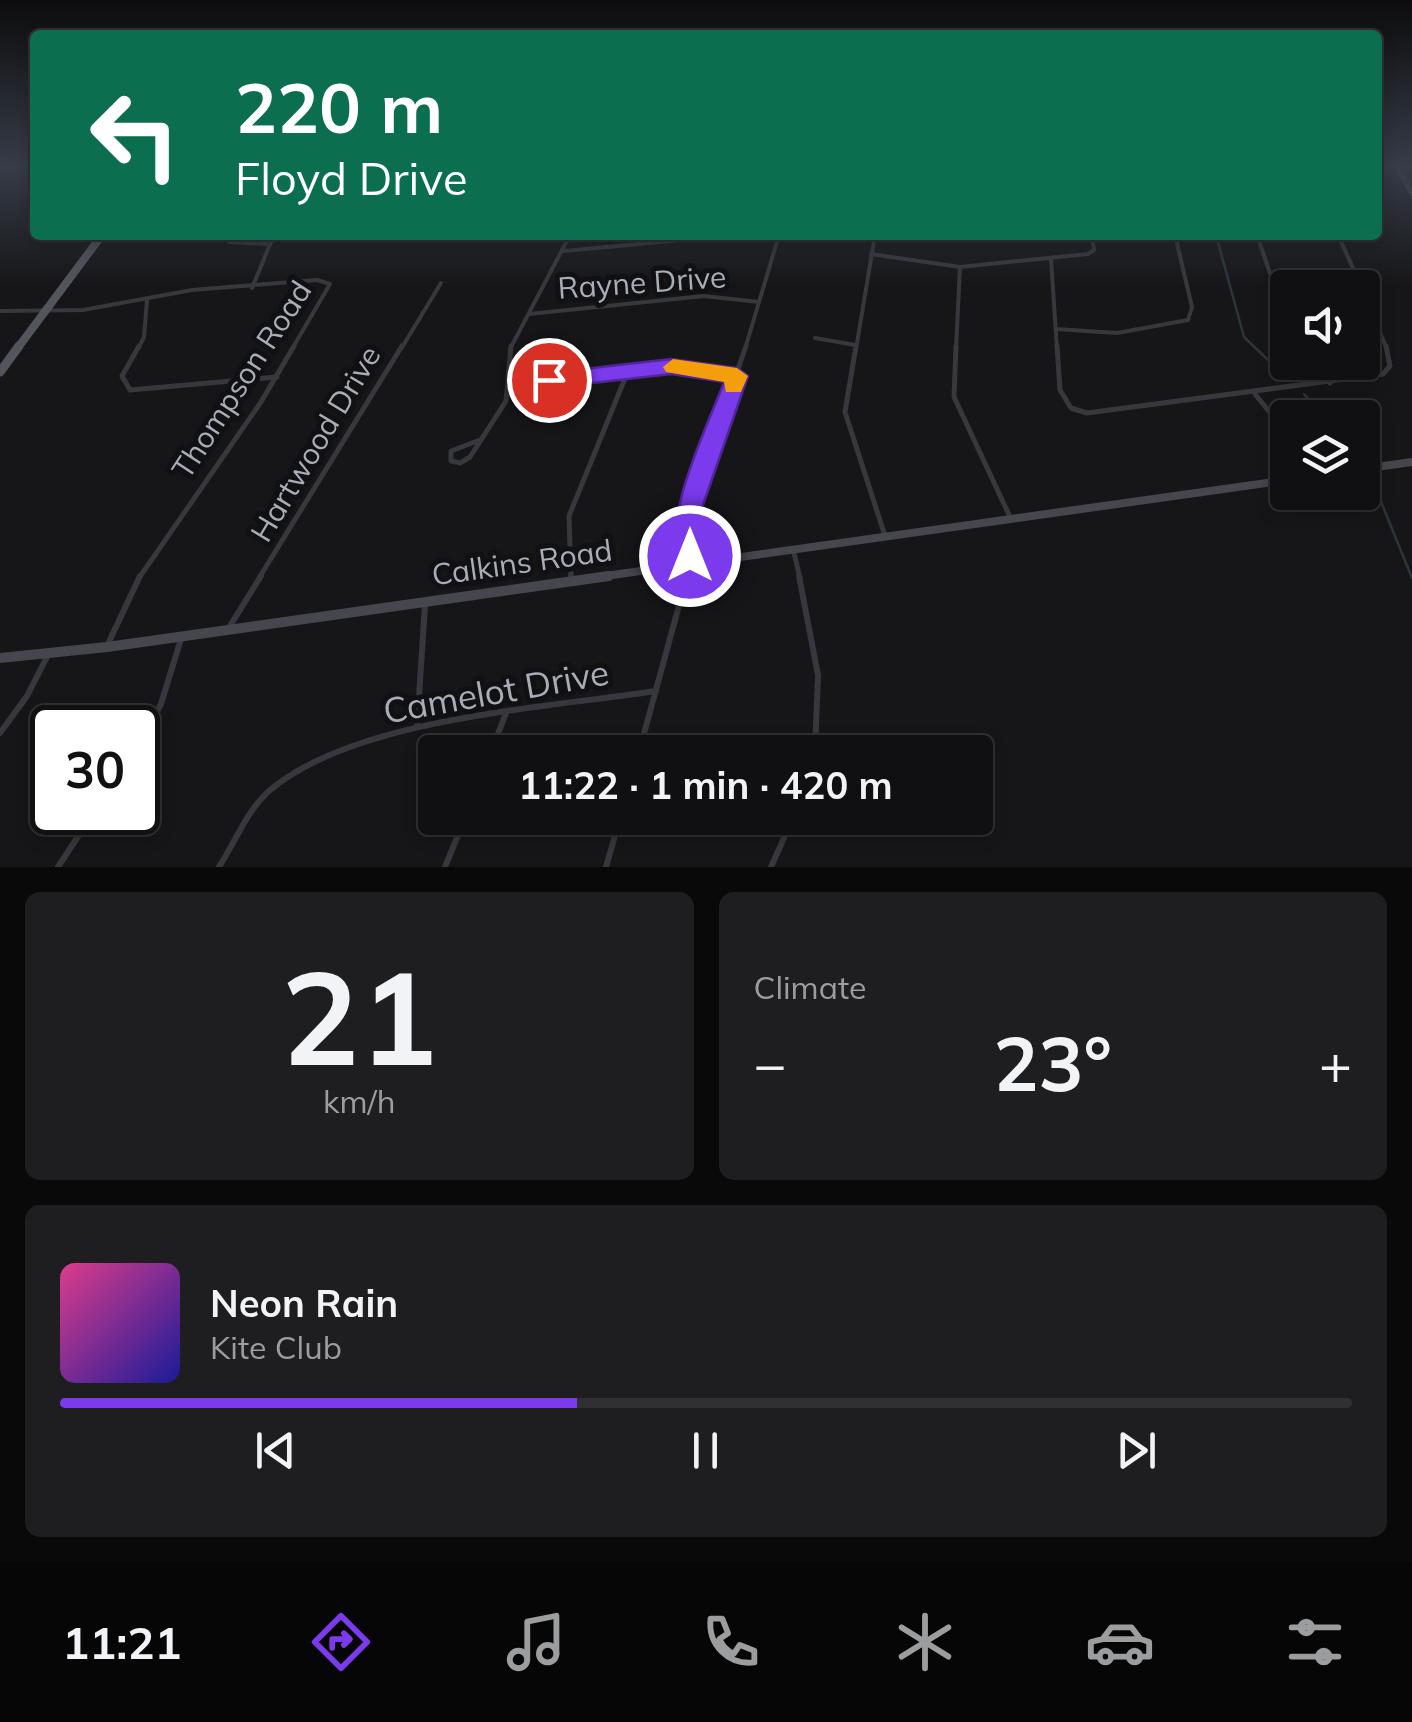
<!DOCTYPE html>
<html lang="en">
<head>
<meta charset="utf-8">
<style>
	:root { --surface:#101012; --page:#1e1e20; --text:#f1f3f6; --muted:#9c9d9f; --line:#303032; --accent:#7c3aed }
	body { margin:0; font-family:Mulish,sans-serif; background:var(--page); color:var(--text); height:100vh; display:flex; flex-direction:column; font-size:38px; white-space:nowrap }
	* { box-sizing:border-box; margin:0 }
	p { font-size:32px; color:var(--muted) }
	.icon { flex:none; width:55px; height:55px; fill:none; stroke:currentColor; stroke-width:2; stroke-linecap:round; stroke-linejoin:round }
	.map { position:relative; height:867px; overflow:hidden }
	.drawer { display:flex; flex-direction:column; gap:25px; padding:25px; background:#09090a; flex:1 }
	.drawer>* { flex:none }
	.hud { position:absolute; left:30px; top:30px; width:1352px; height:210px; border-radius:10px; box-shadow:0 5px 15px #0003,0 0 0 2px var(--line); background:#0b6e4f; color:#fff; overflow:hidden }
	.controls { position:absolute; left:1270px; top:270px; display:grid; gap:20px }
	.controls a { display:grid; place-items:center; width:110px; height:110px; border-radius:10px; background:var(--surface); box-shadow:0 5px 15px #0003,0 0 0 2px var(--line); font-size:50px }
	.speed { position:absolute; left:30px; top:705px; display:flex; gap:20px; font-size:50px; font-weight:700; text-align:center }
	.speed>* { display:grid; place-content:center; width:130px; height:130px; border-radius:50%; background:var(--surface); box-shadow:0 5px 15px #0003,0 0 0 2px var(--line); line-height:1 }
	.speed .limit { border:5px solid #111; border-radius:15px; background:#fff; color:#111 }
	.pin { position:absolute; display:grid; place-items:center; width:85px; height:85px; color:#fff; margin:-42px; border:5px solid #fff; border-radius:50%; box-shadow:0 2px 10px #0007 }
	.me { position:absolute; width:110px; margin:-55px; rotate:0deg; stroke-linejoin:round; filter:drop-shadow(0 0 8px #0008) }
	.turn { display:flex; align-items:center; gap:35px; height:210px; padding:0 40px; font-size:45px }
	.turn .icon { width:130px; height:130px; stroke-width:2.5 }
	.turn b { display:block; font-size:70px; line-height:85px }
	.big { font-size:75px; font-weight:700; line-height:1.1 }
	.drawer .widget { flex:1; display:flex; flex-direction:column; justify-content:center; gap:15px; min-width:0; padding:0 35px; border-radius:15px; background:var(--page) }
	.drawer .dial { align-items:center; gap:0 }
	.dial b { font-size:130px; line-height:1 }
	.song { display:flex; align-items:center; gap:30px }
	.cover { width:120px; height:120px; border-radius:15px; background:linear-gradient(135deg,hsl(330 70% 55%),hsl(240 70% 35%)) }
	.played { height:10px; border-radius:5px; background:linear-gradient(90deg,var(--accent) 40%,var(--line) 40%) }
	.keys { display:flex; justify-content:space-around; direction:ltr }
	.heat { display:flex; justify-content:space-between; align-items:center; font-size:55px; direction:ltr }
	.drawer .tiles { flex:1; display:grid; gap:25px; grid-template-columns:1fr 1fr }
	.widget:last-child { grid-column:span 2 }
	.trip { position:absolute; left:418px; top:735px; width:575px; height:100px; border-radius:10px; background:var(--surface); box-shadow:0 5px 15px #0003,0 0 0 2px var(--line); font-weight:700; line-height:100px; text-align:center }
	.menu { display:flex; height:160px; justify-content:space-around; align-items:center; background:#060607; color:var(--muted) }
	.menu .icon { width:70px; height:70px }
	.menu .active { color:var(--accent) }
	.menu b { font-size:45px; color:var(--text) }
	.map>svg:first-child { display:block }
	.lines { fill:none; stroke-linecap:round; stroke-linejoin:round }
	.stream { stroke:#2c353c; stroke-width:2.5 }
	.street-far2 { stroke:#37383d; stroke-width:4 }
	.street-far1 { stroke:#37383d; stroke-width:5 }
	.street { stroke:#37383d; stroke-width:6 }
	.secondary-far2 { stroke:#45474d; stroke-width:6 }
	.secondary-far1 { stroke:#45474d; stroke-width:8 }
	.secondary { stroke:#45474d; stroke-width:10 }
	.primary-far1 { stroke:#53555c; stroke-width:8 }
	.primary { stroke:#53555c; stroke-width:9 }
	.route { fill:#7c3aed; stroke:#51269a; stroke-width:2.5 }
	.slow { fill:#f59e0b }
	.labels { text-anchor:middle; stroke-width:10; stroke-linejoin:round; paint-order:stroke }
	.street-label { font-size:30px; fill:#a8adb8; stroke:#111113 }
	.near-street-label { font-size:35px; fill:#a8adb8; stroke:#111113 }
</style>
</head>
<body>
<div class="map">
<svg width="1412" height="867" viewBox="0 0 1412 867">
	<rect width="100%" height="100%" fill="#161618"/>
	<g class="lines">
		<!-- stream -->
		<g class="stream">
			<polyline points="1216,235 1244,337 1290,381"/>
			<polyline points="1304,394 1324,418"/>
			<polyline points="1371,477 1412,578"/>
		</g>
		<!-- street-far2 -->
		<g class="street-far2">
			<polyline points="0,172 10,165"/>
			<polyline points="739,235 777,240"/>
			<polyline points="1257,235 1288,326"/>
			<polyline points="1338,235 1362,288"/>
			<polyline points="229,242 267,244"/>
			<polyline points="564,251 735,235"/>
			<polyline points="871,254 960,267 1088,254 1094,250 1092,235"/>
			<polyline points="1051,259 1057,349"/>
			<polyline points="252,288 274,235"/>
			<polyline points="1362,290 1387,349"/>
			<polyline points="0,311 83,310 192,290 317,280 330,284 292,349"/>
			<polyline points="529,314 704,296 759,302"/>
			<polyline points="1056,329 1117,333 1188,320 1192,307 1175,235"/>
			<polyline points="815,338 855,345"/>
			<polyline points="138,349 144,337 147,300"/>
			<polyline points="401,349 441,283"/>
			<polyline points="510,349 570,235"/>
			<polyline points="745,349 779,235"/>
			<polyline points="856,349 875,235"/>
			<polyline points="956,349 960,267"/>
		</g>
		<!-- street-far1 -->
		<g class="street-far1">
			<polyline points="139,346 122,376 130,390 277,377"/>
			<polyline points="856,346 845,412 885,536"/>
			<polyline points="956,346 954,397 1011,519"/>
			<polyline points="1057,346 1060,390 1071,408 1087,413 1383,374 1390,366 1386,346"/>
			<polyline points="1313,362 1330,383"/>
			<polyline points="509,385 671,367 737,376"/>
			<polyline points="1255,394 1288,435"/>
			<polyline points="480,440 451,451 451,461 460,463 470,457 506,401 511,346"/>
			<polyline points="793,549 800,578"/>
			<polyline points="139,578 261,402 294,346"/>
			<polyline points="259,578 402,346"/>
			<polyline points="571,578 569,516 628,371"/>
			<polyline points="686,578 691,505 746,346"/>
		</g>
		<!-- street -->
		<g class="street">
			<polyline points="571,576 571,581"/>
			<polyline points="799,576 818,675 815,752"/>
			<polyline points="230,626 261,576"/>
			<polyline points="107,646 140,576"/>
			<polyline points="417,727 425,605"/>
			<polyline points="0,733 27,696 48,655"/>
			<polyline points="138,747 161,704 181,639"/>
			<polyline points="491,752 506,713"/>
			<polyline points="639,752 687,576"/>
			<polyline points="58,867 94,812"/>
			<path d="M 219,867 C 234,844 248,809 269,791 C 354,718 546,708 656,691"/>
			<polyline points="445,867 465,818"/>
			<polyline points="606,867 620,818"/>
			<polyline points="771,867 793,818"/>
		</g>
		<!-- secondary-far2 -->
		<polyline class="secondary-far2" points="1396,165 1412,193"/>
		<!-- secondary-far1 -->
		<g class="secondary-far1">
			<polyline points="1362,469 1412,462"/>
			<polyline points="591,578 1288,480"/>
		</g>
		<!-- secondary -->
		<polyline class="secondary" points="0,658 107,647 609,576"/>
		<!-- primary-far1 -->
		<polyline class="primary-far1" points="17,349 102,235"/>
		<!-- primary -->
		<polyline class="primary" points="0,372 19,346"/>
	</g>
	<!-- sky -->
	<linearGradient id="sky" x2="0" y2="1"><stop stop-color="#0c0c0d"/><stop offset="0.58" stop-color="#363c48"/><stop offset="1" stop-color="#363c48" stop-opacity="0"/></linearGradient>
	<rect width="1412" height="286" fill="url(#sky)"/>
	<!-- route -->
	<path class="route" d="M 671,359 L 737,368 L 748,376 L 703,505 L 703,556 L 699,563 L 690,567 L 681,563 C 660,519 708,426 724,382 L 671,374 L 549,388 L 538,380 L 549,373 Z"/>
	<!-- slow -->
	<polygon class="slow" points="673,359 737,368 748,376 741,392 726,392 724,382 666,372 663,367"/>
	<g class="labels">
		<!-- street labels -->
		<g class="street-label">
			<text transform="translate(642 283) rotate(-4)" y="10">Rayne Drive</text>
			<text transform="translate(242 380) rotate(-57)" y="10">Thompson Road</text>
			<text transform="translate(316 444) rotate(-59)" y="10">Hartwood Drive</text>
			<text transform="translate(522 563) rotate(-8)" y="10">Calkins Road</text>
		</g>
		<!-- near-street labels -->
		<g class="near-street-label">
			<text transform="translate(496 692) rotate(-10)" y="12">Camelot Drive</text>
		</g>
	</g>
</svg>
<div class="controls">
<a><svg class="icon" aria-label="sound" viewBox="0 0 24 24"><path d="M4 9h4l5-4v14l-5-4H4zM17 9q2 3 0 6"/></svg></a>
<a><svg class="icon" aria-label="layers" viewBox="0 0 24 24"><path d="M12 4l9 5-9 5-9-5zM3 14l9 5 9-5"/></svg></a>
</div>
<div class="speed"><div class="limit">30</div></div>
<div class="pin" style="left:549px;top:380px;background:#d93025"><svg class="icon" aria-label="arrive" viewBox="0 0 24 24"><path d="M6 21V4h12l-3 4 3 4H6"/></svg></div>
<svg class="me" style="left:690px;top:556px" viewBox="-20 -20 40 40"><circle r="17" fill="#7c3aed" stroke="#fff" stroke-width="3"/><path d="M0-11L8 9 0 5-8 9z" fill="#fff"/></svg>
<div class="trip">11:22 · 1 min · 420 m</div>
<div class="hud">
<div class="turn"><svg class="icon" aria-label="left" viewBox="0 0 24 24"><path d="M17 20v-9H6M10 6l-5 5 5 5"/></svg><div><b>220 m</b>Floyd Drive</div></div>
</div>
</div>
<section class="drawer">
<div class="tiles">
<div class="widget dial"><b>21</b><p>km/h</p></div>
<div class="widget"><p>Climate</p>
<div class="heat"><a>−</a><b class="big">23°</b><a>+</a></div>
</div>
<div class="widget">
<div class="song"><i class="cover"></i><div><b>Neon Rain</b><p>Kite Club</p></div></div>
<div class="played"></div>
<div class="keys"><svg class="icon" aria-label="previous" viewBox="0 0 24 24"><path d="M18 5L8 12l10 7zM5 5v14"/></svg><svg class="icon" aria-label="pause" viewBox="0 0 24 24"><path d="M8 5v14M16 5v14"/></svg><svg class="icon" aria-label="next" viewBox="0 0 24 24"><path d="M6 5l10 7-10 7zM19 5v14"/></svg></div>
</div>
</div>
</section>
<nav class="menu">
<b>11:21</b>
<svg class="icon active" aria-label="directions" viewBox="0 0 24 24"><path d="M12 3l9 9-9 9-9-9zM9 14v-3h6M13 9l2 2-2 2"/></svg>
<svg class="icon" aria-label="music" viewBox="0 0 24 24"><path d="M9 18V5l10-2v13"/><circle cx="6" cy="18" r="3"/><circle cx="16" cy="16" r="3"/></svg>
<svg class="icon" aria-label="phone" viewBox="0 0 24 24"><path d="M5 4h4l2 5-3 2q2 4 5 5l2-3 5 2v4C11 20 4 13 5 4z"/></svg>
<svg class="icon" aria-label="climate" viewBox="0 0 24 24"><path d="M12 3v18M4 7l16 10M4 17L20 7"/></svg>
<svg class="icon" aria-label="car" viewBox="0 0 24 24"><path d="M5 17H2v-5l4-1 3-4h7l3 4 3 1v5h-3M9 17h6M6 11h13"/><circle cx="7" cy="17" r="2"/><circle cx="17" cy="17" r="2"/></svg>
<svg class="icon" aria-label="filters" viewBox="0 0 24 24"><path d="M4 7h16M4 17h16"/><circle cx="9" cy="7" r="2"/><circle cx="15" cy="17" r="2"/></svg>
</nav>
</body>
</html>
